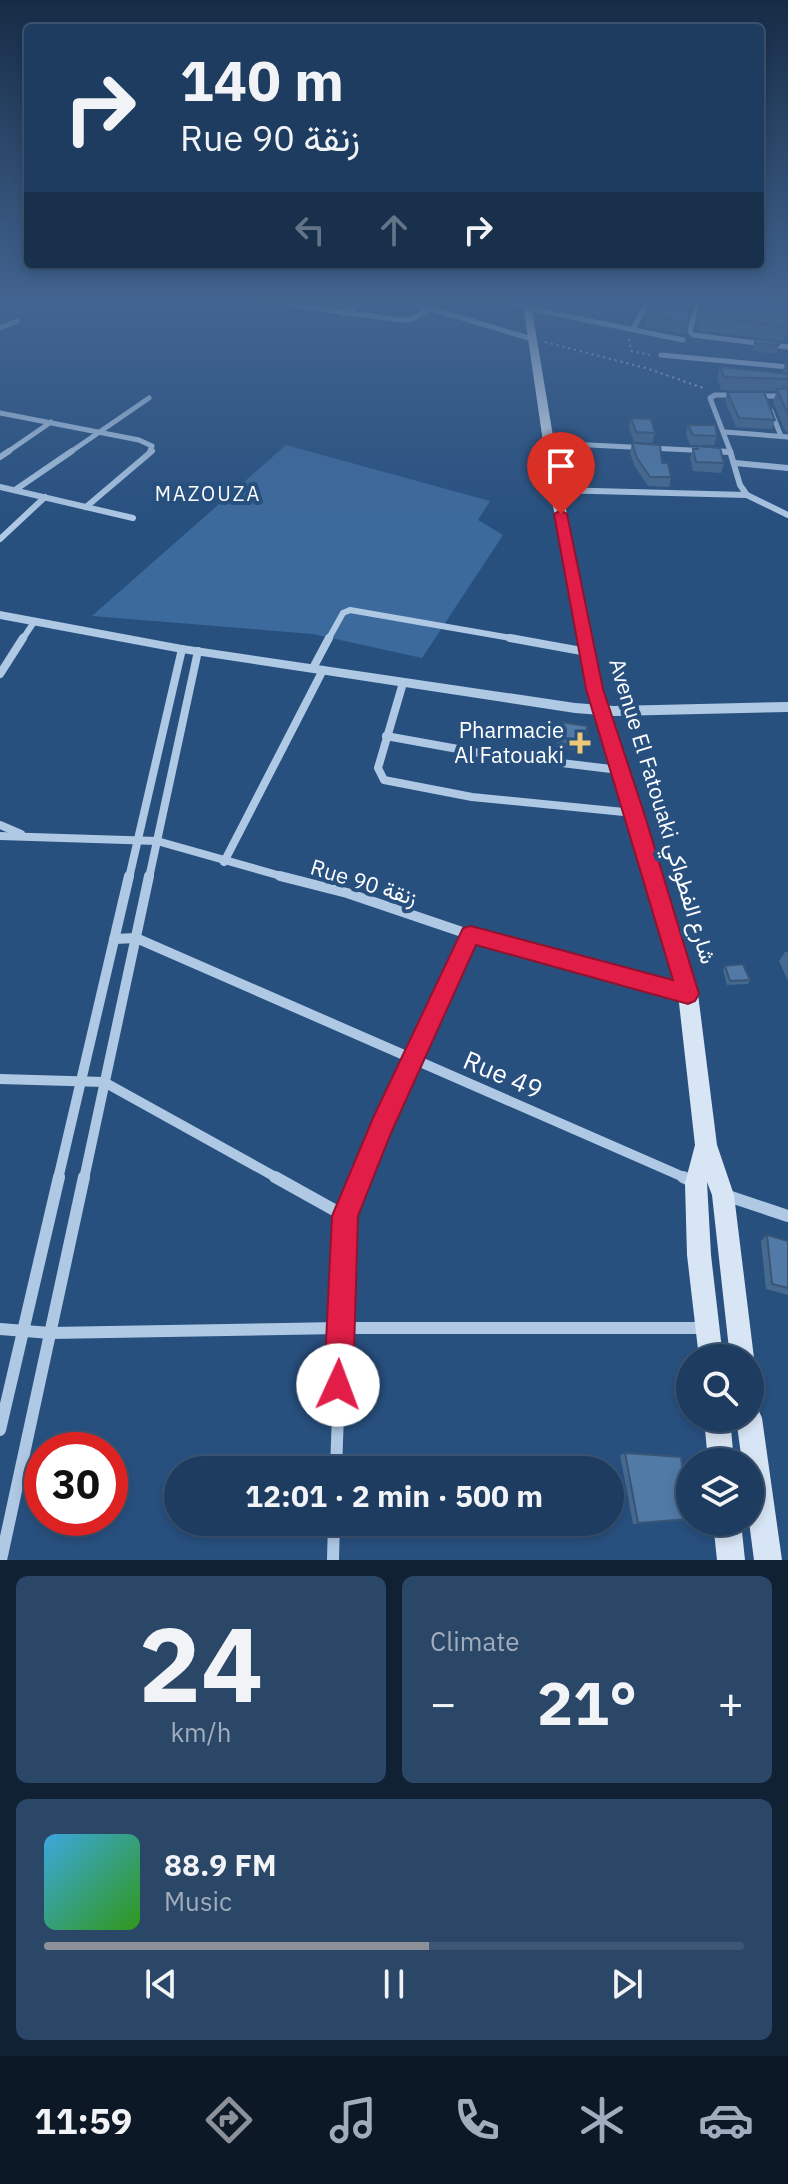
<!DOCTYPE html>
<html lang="en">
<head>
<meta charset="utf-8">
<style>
	:root { --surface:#1e3c5f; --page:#2b4768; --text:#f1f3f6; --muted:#a1adbd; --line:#3c5674; --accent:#8c9099 }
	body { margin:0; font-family:"IBM Plex Sans",Vazirmatn,sans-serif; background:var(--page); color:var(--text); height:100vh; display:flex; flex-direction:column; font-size:30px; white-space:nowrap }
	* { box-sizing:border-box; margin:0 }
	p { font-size:26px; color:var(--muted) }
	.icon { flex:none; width:44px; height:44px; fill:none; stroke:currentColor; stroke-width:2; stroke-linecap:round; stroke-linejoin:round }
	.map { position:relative; height:1560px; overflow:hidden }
	.side { display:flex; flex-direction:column; gap:16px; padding:16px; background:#102134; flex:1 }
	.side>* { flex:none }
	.hud { position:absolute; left:24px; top:24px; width:740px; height:244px; border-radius:8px; box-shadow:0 4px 12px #0003,0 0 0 2px var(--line); background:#1e3c5f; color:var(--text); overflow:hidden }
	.tools { position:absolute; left:676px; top:1344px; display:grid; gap:16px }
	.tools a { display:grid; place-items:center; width:88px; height:88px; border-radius:50%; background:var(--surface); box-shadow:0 4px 12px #0003,0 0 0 2px var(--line); font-size:40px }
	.speed { position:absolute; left:24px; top:1432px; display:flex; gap:16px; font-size:40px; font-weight:700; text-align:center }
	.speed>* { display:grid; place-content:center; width:104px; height:104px; border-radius:50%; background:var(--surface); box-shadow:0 4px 12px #0003,0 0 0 2px var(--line); line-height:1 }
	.speed .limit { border:12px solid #d22; background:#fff; color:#111 }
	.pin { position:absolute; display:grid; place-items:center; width:68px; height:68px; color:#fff; margin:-82px -34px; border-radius:50% 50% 50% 0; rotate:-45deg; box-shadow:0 0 8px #0007 }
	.pin .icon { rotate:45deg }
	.me { position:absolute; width:88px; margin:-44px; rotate:2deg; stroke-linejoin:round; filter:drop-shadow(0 0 6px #0008) }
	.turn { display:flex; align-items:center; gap:28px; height:168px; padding:0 24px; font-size:36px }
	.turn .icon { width:104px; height:104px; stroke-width:2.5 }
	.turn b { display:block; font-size:56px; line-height:68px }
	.lanes { display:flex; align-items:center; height:76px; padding:0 24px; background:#0003; justify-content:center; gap:40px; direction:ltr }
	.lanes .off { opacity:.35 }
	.big { font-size:60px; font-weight:700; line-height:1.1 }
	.side .widget { flex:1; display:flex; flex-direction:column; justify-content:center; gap:12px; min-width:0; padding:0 28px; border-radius:12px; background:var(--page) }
	.side .dial { align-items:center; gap:0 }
	.dial b { font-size:104px; line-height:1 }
	.song { display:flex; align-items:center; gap:24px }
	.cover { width:96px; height:96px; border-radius:12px; background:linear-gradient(135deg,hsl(200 70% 55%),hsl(110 70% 35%)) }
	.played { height:8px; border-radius:4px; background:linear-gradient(90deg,var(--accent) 55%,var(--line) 55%) }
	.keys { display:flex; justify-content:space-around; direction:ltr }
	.heat { display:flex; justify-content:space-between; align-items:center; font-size:44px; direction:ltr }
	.side .tiles { flex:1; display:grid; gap:16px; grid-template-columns:1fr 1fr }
	.widget:last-child { grid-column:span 2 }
	.trip { position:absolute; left:164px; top:1456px; width:460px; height:80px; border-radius:40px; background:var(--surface); box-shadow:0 4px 12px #0003,0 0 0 2px var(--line); font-weight:700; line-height:80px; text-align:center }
	.dock { display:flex; height:128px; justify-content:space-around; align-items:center; background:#0c1826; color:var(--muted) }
	.dock .icon { width:56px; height:56px }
	.dock .current { color:var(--accent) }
	.dock b { font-size:36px; color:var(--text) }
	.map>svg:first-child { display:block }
	.green { fill:#3d6a9c }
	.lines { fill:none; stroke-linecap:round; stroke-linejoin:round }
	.path { stroke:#afc9e5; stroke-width:2; stroke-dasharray:2 4; stroke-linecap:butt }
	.minor-far4 { stroke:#afc9e5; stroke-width:5 }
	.minor-far3 { stroke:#afc9e5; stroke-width:6 }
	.minor-far2 { stroke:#afc9e5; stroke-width:8 }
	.minor-far1 { stroke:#afc9e5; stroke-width:10 }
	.minor { stroke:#afc9e5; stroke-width:12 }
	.tertiary { fill:#afc9e5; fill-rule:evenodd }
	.secondary { fill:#d8e5f5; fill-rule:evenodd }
	.wall { fill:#466990 }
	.building { fill:#517aa7; stroke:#395575; stroke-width:2 }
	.route { fill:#e11d48; stroke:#92132f; stroke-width:2 }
	.poi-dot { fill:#ecc776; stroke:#28507f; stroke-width:3 }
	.labels { text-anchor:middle; stroke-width:8; stroke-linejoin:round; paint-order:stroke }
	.far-neighbourhood-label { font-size:20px; letter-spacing:2px; fill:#fff; stroke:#28507f }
	.poi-label { font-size:22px; fill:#fff; stroke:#28507f; text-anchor:end }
	.street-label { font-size:22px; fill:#fff; stroke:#28507f }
	.near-street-label { font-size:26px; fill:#fff; stroke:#28507f }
</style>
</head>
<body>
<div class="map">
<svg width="788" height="1560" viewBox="0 0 788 1560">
	<rect width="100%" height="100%" fill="#28507f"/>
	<!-- green -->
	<polygon class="green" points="286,445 490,501 478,520 503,535 422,658 313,634 92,616"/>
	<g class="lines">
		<!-- path -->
		<g class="path">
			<polyline points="629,339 631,351 650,355"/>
			<polyline points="545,342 646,368 706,389"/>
		</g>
		<!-- minor-far4 -->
		<g class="minor-far4">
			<polyline points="284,304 401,320 413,319 430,308"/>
			<polyline points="415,304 532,339"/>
			<polyline points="508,304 683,340"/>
			<polyline points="697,304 690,331 693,335 788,347"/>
			<polyline points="344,314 360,304"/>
			<polyline points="0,328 17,321"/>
			<polyline points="633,329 646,304"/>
			<polyline points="661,355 788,367"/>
			<polyline points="758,396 788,396"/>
			<polyline points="771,411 781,436"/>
			<polyline points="0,413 139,440 152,446 149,453"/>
			<polyline points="725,432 788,437"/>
			<polyline points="550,443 730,452"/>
			<polyline points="6,453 51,422"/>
			<polyline points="69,453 149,398"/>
			<polyline points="731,453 710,398 715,395 736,395"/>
		</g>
		<!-- minor-far3 -->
		<g class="minor-far3">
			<polyline points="711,451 730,452"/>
			<polyline points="730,451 740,485 747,495"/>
			<polyline points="0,457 9,451"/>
			<polyline points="735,463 788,468"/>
			<polyline points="0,487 133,518"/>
			<polyline points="15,490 72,451"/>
			<polyline points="556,490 747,495 788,515"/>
			<polyline points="86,507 152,451"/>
			<polyline points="0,539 45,497"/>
			<polyline points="22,640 34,622"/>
			<polyline points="328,640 343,613 350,610 522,640"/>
		</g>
		<!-- minor-far2 -->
		<g class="minor-far2">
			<polyline points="510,638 587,652"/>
			<polyline points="313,668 329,638"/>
			<polyline points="0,674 23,638"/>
			<polyline points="403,683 378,768 384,780 472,797 634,813"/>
			<polyline points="386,736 480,753 619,770"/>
			<polyline points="0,825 21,834"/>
			<polyline points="0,836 157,841 288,878"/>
			<polyline points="224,862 323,670"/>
			<polyline points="129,878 182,649"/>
			<polyline points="149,878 198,651"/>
		</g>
		<!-- minor-far1 -->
		<g class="minor-far1">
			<polyline points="280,876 347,893 471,935 687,994"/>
			<polyline points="114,939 136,938 688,1179"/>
			<polyline points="0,1079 104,1082 279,1179"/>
			<polyline points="58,1179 129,876"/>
			<polyline points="84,1179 149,876"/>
			<polyline points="360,1179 471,935"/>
		</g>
		<!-- minor -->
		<g class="minor">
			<polyline points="275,1177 345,1216"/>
			<polyline points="683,1177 694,1182"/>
			<polyline points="725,1195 788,1216"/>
			<polyline points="0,1329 50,1333 340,1328 703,1328"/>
			<polyline points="0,1430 59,1177"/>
			<polyline points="336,1470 345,1216 361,1177"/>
			<polyline points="1,1560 84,1177"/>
			<polyline points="333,1560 334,1522"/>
		</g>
		<!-- tertiary -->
		<polygon class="tertiary" points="0,611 182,645 575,703 614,706 788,702 788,712 614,716 575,713 182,653 0,619"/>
		<!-- secondary -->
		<g class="secondary">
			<polygon points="523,304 531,304 562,490 602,689 698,994 717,1145 734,1195 754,1358 750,1367 750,1358 730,1358 712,1195 707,1182 711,1255 723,1358 699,1358 687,1255 685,1183 695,1145 678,994 588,689 550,490"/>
			<polygon points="750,1405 758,1409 762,1418 782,1560 754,1560 749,1522 750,1462 742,1462 736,1418 750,1418"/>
			<polygon points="704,1418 730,1418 734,1462 708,1462"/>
			<polygon points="713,1522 741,1522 745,1560 717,1560"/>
		</g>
	</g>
	<!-- wall -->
	<g class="wall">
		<polygon points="702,304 787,314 784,324 788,328 784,341 696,330"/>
		<polygon points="648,314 688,322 685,334 645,327"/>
		<polygon points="755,339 779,345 776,354 752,351"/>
		<polygon points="786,360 788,360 788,432 785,431 773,401 777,391 721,390 717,379 720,367 782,373"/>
		<polygon points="727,392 775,420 772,429 736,427 725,401"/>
		<polygon points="631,418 655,433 652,443 634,442 629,427"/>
		<polygon points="688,425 717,436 714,445 690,445 686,434"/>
		<polygon points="632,443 662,463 671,477 669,487 648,486 635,467 630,453"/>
		<polygon points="697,446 724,463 721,473 693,471 690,458 693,449 697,449"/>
		<polygon points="560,722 585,741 583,751 556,747"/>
		<polygon points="785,952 788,952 788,981 779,961"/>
		<polygon points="725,966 750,980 748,984 727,985 723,970"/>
		<polygon points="767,1235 788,1241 788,1295 766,1289 761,1241"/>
		<polygon points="625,1453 689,1519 633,1524 620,1455"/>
	</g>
	<!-- building -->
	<g class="building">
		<polygon points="653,304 691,304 688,322 648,314"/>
		<polygon points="702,304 731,304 787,310 787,314 702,307"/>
		<polygon points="700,317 788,325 788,328"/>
		<polygon points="755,339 779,342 779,345 755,343"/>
		<polygon points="786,360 788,360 788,379 724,377 720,367 788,374"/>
		<polygon points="788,388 788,415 777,389"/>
		<polygon points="727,392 764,392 775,420 739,418"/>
		<polygon points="631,418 651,419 655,433 636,432"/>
		<polygon points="688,425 715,425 717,436 693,435"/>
		<polygon points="632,443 660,445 662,463 668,463 671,477 650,477 637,458"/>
		<polygon points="697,446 720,448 724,463 696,462 693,449 698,449"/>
		<polygon points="560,722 587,726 585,741 558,737"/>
		<polygon points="743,964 750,980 730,981 725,966"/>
		<polygon points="767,1235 788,1241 788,1288 772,1284"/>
		<polygon points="625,1453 681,1457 689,1519 638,1523"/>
	</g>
	<!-- sky -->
	<linearGradient id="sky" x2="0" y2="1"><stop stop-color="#162c46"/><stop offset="0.58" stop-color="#426490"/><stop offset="1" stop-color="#426490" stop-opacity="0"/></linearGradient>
	<rect width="788" height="523" fill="url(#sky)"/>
	<!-- route -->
	<polygon class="route" points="561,510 567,514 603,689 644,813 699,994 695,1001 688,1004 476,945 391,1133 358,1216 353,1385 349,1395 338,1399 328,1395 324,1385 332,1216 373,1118 463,928 471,926 673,980 586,689 554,514"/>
	<!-- markers -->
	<path class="poi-dot" d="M576 731h8v8h8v8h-8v8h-8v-8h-8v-8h8z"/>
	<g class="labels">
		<!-- far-neighbourhood labels -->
		<g class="far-neighbourhood-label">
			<text x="208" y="501">MAZOUZA</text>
		</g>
		<!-- poi labels -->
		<g class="poi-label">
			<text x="564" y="738">Pharmacie<tspan x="564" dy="25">Al Fatouaki</tspan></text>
		</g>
		<!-- street labels -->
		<g class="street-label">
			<text transform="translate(663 811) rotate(73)" y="8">Avenue El Fatouaki شارع الفطواكي</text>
			<text transform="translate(364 882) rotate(17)" y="8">Rue 90 زنقة</text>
		</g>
		<!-- near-street labels -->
		<g class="near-street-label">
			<text transform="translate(503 1075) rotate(23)" y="9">Rue 49</text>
		</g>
	</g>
</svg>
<div class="tools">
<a><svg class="icon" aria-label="search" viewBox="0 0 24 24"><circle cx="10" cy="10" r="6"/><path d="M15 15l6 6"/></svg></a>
<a><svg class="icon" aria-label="layers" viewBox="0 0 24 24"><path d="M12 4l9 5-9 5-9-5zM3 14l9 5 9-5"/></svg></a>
</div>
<div class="speed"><div class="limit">30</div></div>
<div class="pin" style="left:561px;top:514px;background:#d93025"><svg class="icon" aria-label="arrive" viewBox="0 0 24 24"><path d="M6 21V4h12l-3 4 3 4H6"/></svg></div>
<svg class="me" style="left:338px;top:1385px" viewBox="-20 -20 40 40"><circle r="19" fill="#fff"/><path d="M0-13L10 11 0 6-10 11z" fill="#e11d48"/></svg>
<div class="trip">12:01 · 2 min · 500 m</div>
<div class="hud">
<div class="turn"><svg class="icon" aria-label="right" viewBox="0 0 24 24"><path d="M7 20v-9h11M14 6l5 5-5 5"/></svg><div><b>140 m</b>Rue 90 زنقة</div></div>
<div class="lanes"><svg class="icon off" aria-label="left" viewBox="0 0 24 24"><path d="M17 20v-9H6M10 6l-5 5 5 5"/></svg><svg class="icon off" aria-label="ahead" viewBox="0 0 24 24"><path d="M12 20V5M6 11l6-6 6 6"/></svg><svg class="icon" aria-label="right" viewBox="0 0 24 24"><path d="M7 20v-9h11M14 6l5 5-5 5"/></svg></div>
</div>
</div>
<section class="side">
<div class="tiles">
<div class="widget dial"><b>24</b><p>km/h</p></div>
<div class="widget"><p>Climate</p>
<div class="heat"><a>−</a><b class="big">21°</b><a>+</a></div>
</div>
<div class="widget">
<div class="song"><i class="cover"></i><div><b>88.9 FM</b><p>Music</p></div></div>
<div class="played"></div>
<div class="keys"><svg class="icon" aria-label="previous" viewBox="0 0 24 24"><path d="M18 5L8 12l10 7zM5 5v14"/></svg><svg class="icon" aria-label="pause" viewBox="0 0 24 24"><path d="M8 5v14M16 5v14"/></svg><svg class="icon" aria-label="next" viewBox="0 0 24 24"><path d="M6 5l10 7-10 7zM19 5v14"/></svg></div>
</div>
</div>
</section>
<nav class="dock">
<b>11:59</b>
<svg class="icon current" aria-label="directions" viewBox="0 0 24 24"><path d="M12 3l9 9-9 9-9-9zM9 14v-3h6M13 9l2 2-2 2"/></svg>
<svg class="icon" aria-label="music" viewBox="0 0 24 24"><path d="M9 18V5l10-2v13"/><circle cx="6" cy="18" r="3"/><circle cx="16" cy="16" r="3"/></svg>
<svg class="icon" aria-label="phone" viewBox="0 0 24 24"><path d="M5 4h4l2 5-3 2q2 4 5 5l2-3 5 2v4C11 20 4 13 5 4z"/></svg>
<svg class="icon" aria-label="climate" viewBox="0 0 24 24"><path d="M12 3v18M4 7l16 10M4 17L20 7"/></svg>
<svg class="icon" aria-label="car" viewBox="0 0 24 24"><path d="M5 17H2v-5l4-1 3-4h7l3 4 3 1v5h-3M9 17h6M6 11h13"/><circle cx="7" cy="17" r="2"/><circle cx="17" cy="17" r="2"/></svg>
</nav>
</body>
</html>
